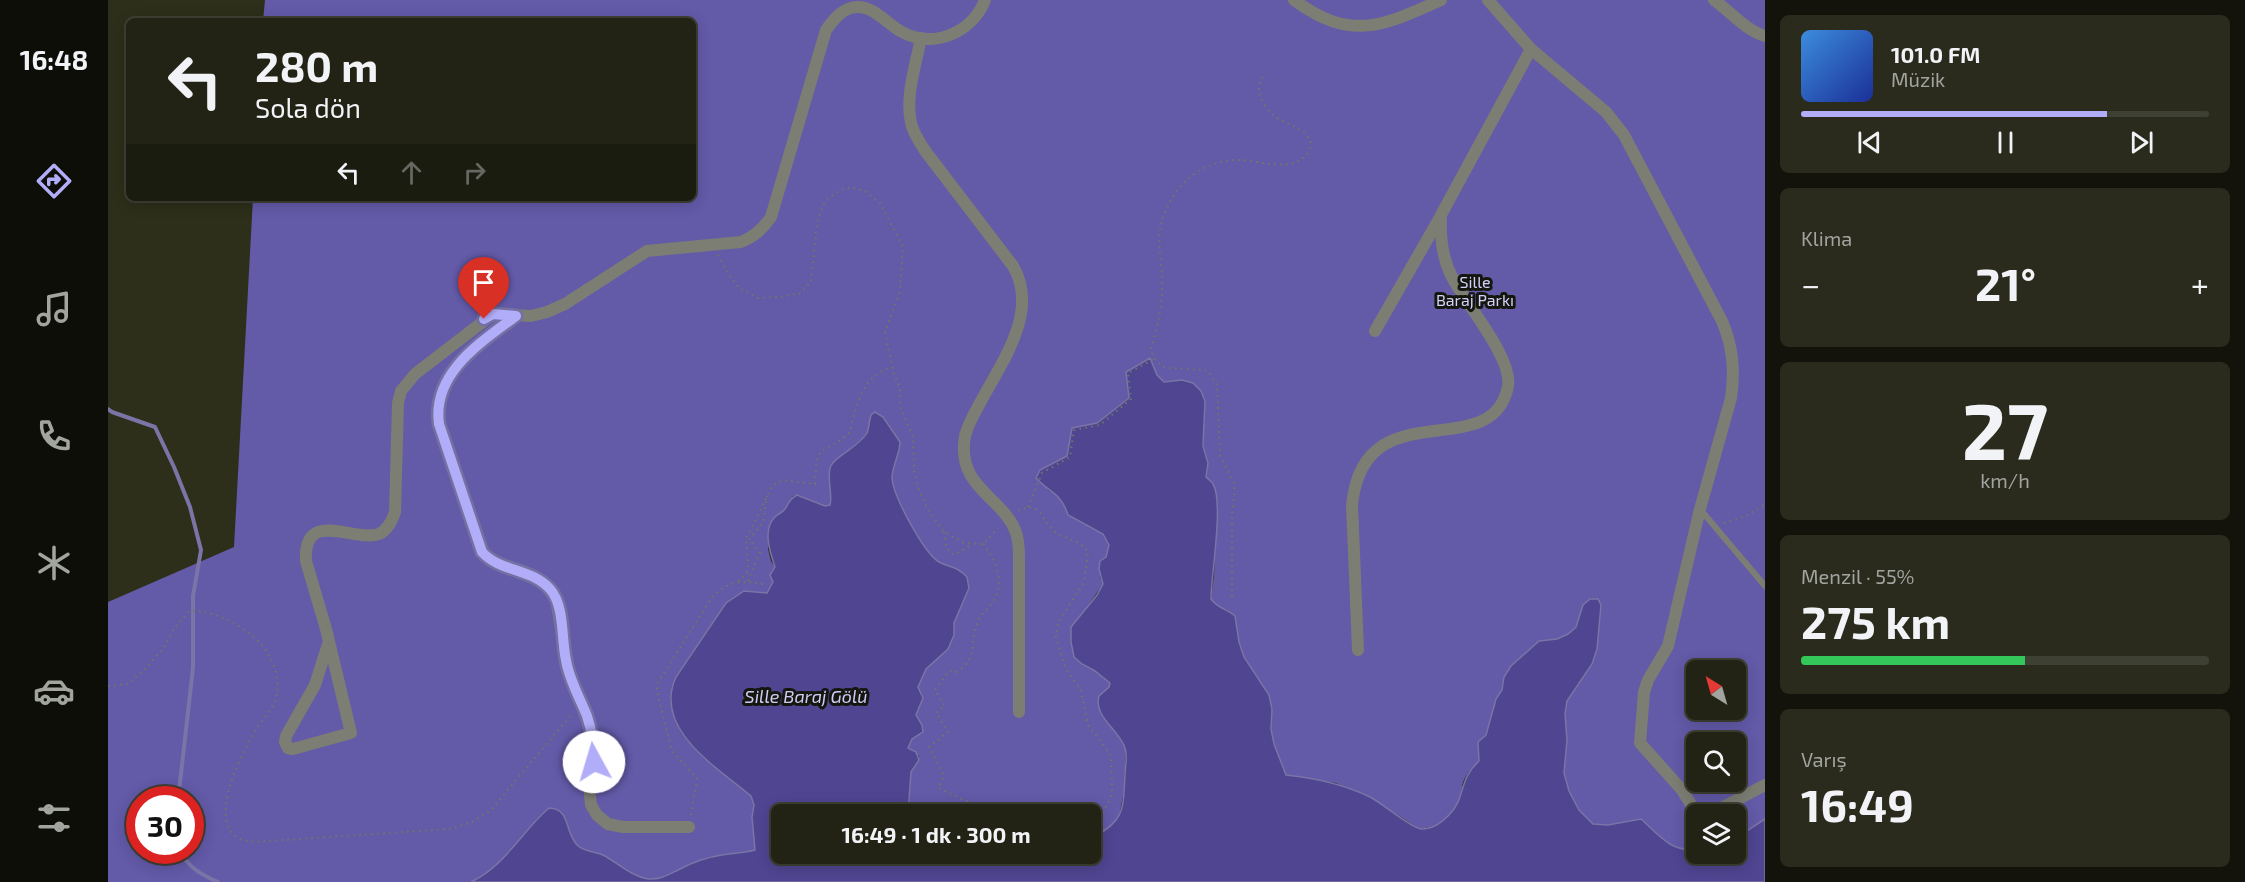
<!DOCTYPE html>
<html lang="tr">
<head>
<meta charset="utf-8">
<style>
	:root { --surface:#222314; --page:#2a2b1d; --text:#f1f3f6; --muted:#a2a4a0; --line:#3f4034; --accent:#b2adf9 }
	body { margin:0; font-family:"Exo 2",sans-serif; background:var(--page); color:var(--text); height:100vh; display:flex; flex-direction:column; font-size:22px; white-space:nowrap }
	* { box-sizing:border-box; margin:0 }
	p { font-size:20px; color:var(--muted) }
	.icon { flex:none; width:33px; height:33px; fill:none; stroke:currentColor; stroke-width:2; stroke-linecap:round; stroke-linejoin:round }
	.map { position:relative; flex:1; overflow:hidden }
	.sheet { display:flex; flex-direction:column; gap:15px; padding:15px; background:#13130b; width:480px }
	.sheet>* { flex:none }
	.top-card { position:absolute; left:18px; top:18px; width:570px; height:183px; border-radius:9px; box-shadow:0 3px 15px #0003,0 0 0 2px var(--line); background:#222314; color:var(--text); overflow:hidden }
	.needle { width:39px; rotate:323deg }
	.controls { position:absolute; left:1578px; top:660px; display:grid; gap:12px }
	.controls a { display:grid; place-items:center; width:60px; height:60px; border-radius:9px; background:var(--surface); box-shadow:0 3px 15px #0003,0 0 0 2px var(--line); font-size:30px }
	.speed { position:absolute; left:18px; top:786px; display:flex; gap:12px; font-size:30px; font-weight:700; text-align:center }
	.speed>* { display:grid; place-content:center; width:78px; height:78px; border-radius:50%; background:var(--surface); box-shadow:0 3px 15px #0003,0 0 0 2px var(--line); line-height:1 }
	.speed .limit { border:9px solid #d22; background:#fff; color:#111 }
	.pin { position:absolute; display:grid; place-items:center; width:51px; height:51px; color:#fff; margin:-62px -26px; border-radius:50% 50% 50% 0; rotate:-45deg; box-shadow:0 0 6px #0007 }
	.pin .icon { rotate:45deg }
	.me { position:absolute; width:66px; margin:-33px; rotate:354deg; stroke-linejoin:round; filter:drop-shadow(0 0 4px #0008) }
	.turn { display:flex; align-items:center; gap:21px; height:126px; padding:0 30px; font-size:27px }
	.turn .icon { width:78px; height:78px; stroke-width:2.5 }
	.turn b { display:block; font-size:42px; line-height:51px }
	.lanes { display:flex; align-items:center; height:57px; padding:0 30px; background:#0003; justify-content:center; gap:30px; direction:ltr }
	.lanes .off { opacity:.35 }
	.big { font-size:45px; font-weight:700; line-height:1.1 }
	.sheet .tile { flex:1; display:flex; flex-direction:column; justify-content:center; gap:9px; min-width:0; padding:0 21px; border-radius:9px; background:var(--page) }
	.sheet .dial { align-items:center; gap:0 }
	.dial b { font-size:78px; line-height:1 }
	.song { display:flex; align-items:center; gap:18px }
	.cover { width:72px; height:72px; border-radius:9px; background:linear-gradient(135deg,hsl(210 70% 55%),hsl(230 70% 35%)) }
	.played { height:6px; border-radius:3px; background:linear-gradient(90deg,var(--accent) 75%,var(--line) 75%) }
	.keys { display:flex; justify-content:space-around; direction:ltr }
	.heat { display:flex; justify-content:space-between; align-items:center; font-size:33px; direction:ltr }
	.charge { height:9px; border-radius:4px; background:linear-gradient(90deg,#34c759 55%,var(--line) 0) }
	.trip { position:absolute; left:663px; top:804px; width:330px; height:60px; border-radius:9px; background:var(--surface); box-shadow:0 3px 15px #0003,0 0 0 2px var(--line); font-weight:700; line-height:60px; text-align:center }
	main { display:flex; flex:1; min-height:0 }
	.tab-bar { display:flex; flex-direction:column; width:108px; justify-content:space-around; align-items:center; background:#0e0e08; color:var(--muted) }
	.tab-bar .icon { width:42px; height:42px }
	.tab-bar .active { color:var(--accent) }
	.tab-bar b { font-size:27px; color:var(--text) }
	.map>svg:first-child { display:block }
	.forest { fill:#635aa8; fill-rule:evenodd }
	.water { fill:#4f4591; stroke:#7b74a6; stroke-width:1.5 }
	.lines { fill:none; stroke-linecap:round; stroke-linejoin:round }
	.stream { stroke:#7b74a6; stroke-width:4 }
	.path { stroke:#757765; stroke-width:2; stroke-dasharray:1.5 4.5; stroke-linecap:butt }
	.lane { stroke:#7c7e74; stroke-width:6 }
	.street { stroke:#7c7e74; stroke-width:12 }
	.route-casing { stroke:#7470a2; stroke-width:15 }
	.route { stroke:#b2adf9; stroke-width:10 }
	.labels { text-anchor:middle; stroke-width:6; stroke-linejoin:round; paint-order:stroke }
	.park-label { font-size:16px; fill:#d3d2fe; stroke:#15160d }
	.water-label { font-size:18px; font-style:italic; fill:#ceccf8; stroke:#15160d }
</style>
</head>
<body>
<main>
<nav class="tab-bar">
<b>16:48</b>
<svg class="icon active" aria-label="directions" viewBox="0 0 24 24"><path d="M12 3l9 9-9 9-9-9zM9 14v-3h6M13 9l2 2-2 2"/></svg>
<svg class="icon" aria-label="music" viewBox="0 0 24 24"><path d="M9 18V5l10-2v13"/><circle cx="6" cy="18" r="3"/><circle cx="16" cy="16" r="3"/></svg>
<svg class="icon" aria-label="phone" viewBox="0 0 24 24"><path d="M5 4h4l2 5-3 2q2 4 5 5l2-3 5 2v4C11 20 4 13 5 4z"/></svg>
<svg class="icon" aria-label="climate" viewBox="0 0 24 24"><path d="M12 3v18M4 7l16 10M4 17L20 7"/></svg>
<svg class="icon" aria-label="car" viewBox="0 0 24 24"><path d="M5 17H2v-5l4-1 3-4h7l3 4 3 1v5h-3M9 17h6M6 11h13"/><circle cx="7" cy="17" r="2"/><circle cx="17" cy="17" r="2"/></svg>
<svg class="icon" aria-label="filters" viewBox="0 0 24 24"><path d="M4 7h16M4 17h16"/><circle cx="9" cy="7" r="2"/><circle cx="15" cy="17" r="2"/></svg>
</nav>
<div class="map">
<svg width="1657" height="882" viewBox="0 0 1657 882">
	<rect width="100%" height="100%" fill="#2d2f1a"/>
	<!-- forest -->
	<path class="forest" d="M 157,0 L 1657,0 L 1657,819 L 1628,838 L 1628,814 L 1588,814 L 1588,849 C 1563,853 1550,834 1533,819 L 1500,825 L 1485,824 L 1471,810 L 1461,791 L 1456,773 L 1459,740 L 1457,714 L 1459,701 L 1484,664 L 1489,649 L 1493,605 L 1472,618 L 1468,627 L 1460,634 L 1449,639 L 1431,641 L 1403,666 L 1396,677 L 1394,690 L 1388,699 L 1378,735 L 1370,742 L 1371,761 C 1364,768 1354,778 1354,788 C 1353,794 1355,792 1353,797 C 1344,817 1332,827 1311,829 L 1290,815 L 1228,783 L 1178,775 L 1166,744 L 1163,729 L 1164,709 L 1136,657 L 1131,642 L 1127,616 L 1119,610 L 1108,606 L 1103,599 L 1106,576 L 1109,504 L 1098,478 L 1100,463 L 1095,446 L 1097,401 L 1074,380 L 1056,382 L 1049,375 L 989,423 L 964,428 L 959,456 L 932,470 L 940,490 L 949,494 L 956,502 L 960,515 L 995,534 L 1001,545 L 992,577 L 995,584 L 976,611 L 974,664 L 987,671 L 1002,683 L 1002,687 L 991,696 L 993,713 L 1010,735 L 1018,749 L 1016,791 L 1011,817 L 1003,827 L 983,839 L 982,814 L 800,814 L 803,772 L 811,760 L 811,756 L 800,749 L 804,739 L 814,725 L 808,715 L 815,698 L 810,687 L 818,669 L 846,635 L 846,623 L 861,587 L 859,577 C 849,566 842,568 831,562 C 816,553 785,496 784,479 C 784,467 789,453 792,442 L 775,417 L 767,412 L 763,415 L 760,431 L 755,438 L 722,468 L 722,505 L 717,506 L 689,495 L 685,496 L 676,511 L 666,518 L 663,524 L 660,549 L 663,561 L 667,567 L 663,572 L 665,582 L 659,594 L 618,603 L 568,677 C 544,729 610,768 643,796 L 646,805 L 644,817 L 647,850 C 636,853 626,853 615,855 C 600,857 584,863 571,870 C 560,875 552,880 540,879 C 523,877 510,863 495,855 C 486,851 476,852 469,845 C 457,832 462,809 441,808 L 396,857 L 382,870 L 363,882 L 0,882 L 0,602 L 126,547 L 145,198 L 585,198 L 585,21 L 155,21 ZM 1588,670 L 1628,670 L 1628,710 L 1588,710 ZM 1588,742 L 1628,742 L 1628,782 L 1588,782 ZM 32,800 L 82,800 L 82,850 L 32,850 Z"/>
	<!-- water -->
	<path class="water" d="M 1042,358 L 1049,375 L 1056,382 L 1074,380 L 1085,383 L 1093,391 L 1097,401 L 1095,446 L 1100,463 L 1098,477 C 1099,478 1105,483 1105,484 C 1116,502 1103,576 1103,599 C 1109,608 1119,609 1127,616 L 1131,642 L 1136,657 L 1161,695 L 1164,709 L 1163,729 L 1166,744 L 1178,775 C 1208,778 1235,784 1262,797 C 1274,803 1303,828 1313,829 C 1325,829 1333,823 1341,815 C 1358,798 1350,780 1371,761 L 1370,742 L 1378,735 L 1388,699 L 1394,690 L 1396,677 L 1403,666 L 1431,641 L 1449,639 L 1460,634 L 1468,627 L 1475,605 L 1482,599 L 1490,599 L 1493,605 L 1489,649 L 1484,664 L 1459,701 L 1457,714 L 1459,740 L 1456,773 L 1461,791 L 1471,810 L 1485,824 L 1500,825 L 1533,819 C 1550,834 1563,853 1588,849 L 1588,854 L 1628,854 L 1628,838 L 1657,819 L 1657,882 L 363,882 C 398,865 413,832 441,808 C 463,809 456,831 469,845 C 476,852 486,851 495,855 C 510,863 523,876 540,879 C 552,880 560,875 570,870 C 583,863 600,857 614,855 C 625,853 636,853 647,850 L 644,817 L 646,805 L 643,796 C 610,768 544,729 568,677 L 618,603 L 636,591 L 659,593 L 665,582 L 662,575 L 667,567 C 663,555 654,531 666,518 C 669,514 674,513 677,509 C 681,503 682,498 689,495 L 717,506 L 722,505 C 725,496 719,479 722,468 C 725,457 751,447 759,433 C 761,428 761,421 763,415 L 767,412 L 775,417 L 792,442 C 792,454 784,466 784,478 C 785,496 816,553 831,562 C 842,568 849,566 859,577 L 861,588 L 846,623 L 846,635 L 840,649 L 818,669 L 810,687 L 815,698 L 808,715 L 814,725 L 815,732 L 804,739 L 800,748 L 808,752 L 811,760 L 803,772 L 800,814 L 674,814 L 674,854 L 982,854 L 983,839 C 1016,820 1015,813 1017,775 C 1017,767 1020,756 1017,748 C 1011,730 985,716 991,696 L 1001,687 L 1002,683 L 987,671 L 974,664 L 966,657 L 963,642 L 963,627 L 989,595 L 995,584 L 991,569 L 992,561 L 998,557 L 1001,545 L 995,534 L 960,515 C 953,493 942,493 928,478 L 932,470 L 959,456 L 964,428 L 989,423 L 1021,398 L 1018,372 Z"/>
	<g class="lines">
		<!-- stream -->
		<g class="stream">
			<polyline points="0,409 4,412 47,427 66,467 82,507 93,550 85,596 85,668 70,800"/>
			<path d="M 72,850 C 79,867 94,875 110,882"/>
		</g>
		<!-- path -->
		<g class="path">
			<polyline points="610,255 620,274 631,288 650,298 673,297 693,293 703,281 709,223 715,205 720,198 735,189 746,188 757,191 772,203 795,247 792,291 777,332 786,375 792,387 792,406 805,437 806,471 811,490 819,508 836,532 856,543 875,544 890,528"/>
			<polyline points="920,507 934,473 962,457 966,430 992,425 1023,399 1020,373 1046,359"/>
			<path d="M 910,510 L 920,507 C 935,508 934,520 944,529 C 954,540 972,538 980,552 L 976,582 L 950,623 L 948,637 L 958,669 L 973,690 L 980,725 L 1001,752 L 1003,758 L 1004,792 L 1002,800 L 992,817 L 982,826"/>
			<polyline points="1616,523 1638,516 1657,504"/>
			<polyline points="836,532 838,547 844,554 848,554 865,544"/>
			<path d="M 875,544 C 888,559 897,582 886,600 C 881,609 872,614 869,623 C 862,644 870,659 848,672 L 841,671 L 827,690 L 837,706 L 828,713 L 840,732 L 821,747 L 836,776 L 830,788 L 887,814"/>
			<path d="M 630,581 L 639,573 L 640,568 L 638,539 L 664,486 L 675,480 L 707,484 C 708,438 716,457 742,432 C 748,405 754,376 784,367"/>
			<polyline points="640,581 652,552 641,540 655,522 659,496"/>
			<path d="M 1124,597 L 1124,515 L 1127,485 L 1112,455 L 1109,385 L 1101,372 L 1096,370 L 1059,368 C 1050,365 1045,358 1043,349 C 1049,329 1054,307 1054,286 C 1055,257 1045,238 1058,210 C 1071,179 1098,160 1132,160 C 1152,160 1188,175 1201,151 C 1211,132 1177,124 1166,116 C 1161,111 1156,105 1153,98 C 1149,88 1151,81 1158,73"/>
			<path d="M 0,686 L 20,684 L 34,672 L 55,649 L 65,630 L 81,611 C 103,610 126,621 143,635 C 163,650 176,679 166,704 C 162,713 153,721 148,730 C 134,752 99,819 130,838 C 134,841 142,841 147,842 L 340,829 L 362,823 L 382,811 L 464,714"/>
			<path d="M 583,815 L 589,778 L 564,751 L 549,692 L 549,684 L 604,597 C 620,581 634,580 655,584"/>
		</g>
		<!-- lane -->
		<polyline class="lane" points="1592,509 1657,586"/>
		<!-- street -->
		<g class="street">
			<path d="M 1186,0 C 1243,42 1275,26 1333,0"/>
			<path d="M 1380,0 L 1423,49 L 1498,112 L 1516,135 L 1614,321 C 1625,347 1627,370 1623,398 L 1592,509 L 1560,646 L 1540,680 L 1536,692 L 1532,743 L 1574,790 L 1587,811 L 1593,814"/>
			<path d="M 1606,0 C 1622,11 1638,31 1657,36"/>
			<path d="M 813,38 C 808,64 797,96 803,123 C 805,133 812,143 818,152 L 905,266 C 932,312 893,363 872,403 C 866,414 860,424 857,436 C 848,487 893,496 907,530 C 911,539 911,549 911,558 L 911,712"/>
			<polyline points="408,316 365,349 347,368 337,382 329,411 337,443 370,542 374,552 382,561 421,574 434,582 448,598 458,661 484,735 486,762 482,794 483,805 489,815 500,824 515,827 581,827"/>
			<polyline points="1267,331 1331,219"/>
			<path d="M 220,644 L 207,685 L 178,736 L 177,742 L 180,748 L 185,749 L 243,733 L 218,629 L 198,561 C 195,507 248,543 271,534 C 280,530 284,521 287,512 L 290,403 L 293,391 L 307,374 L 385,314 L 423,316 L 439,312 L 457,304 L 539,251 L 633,242 C 646,237 655,229 663,217 L 718,30 C 726,19 735,7 750,7 C 767,7 779,24 794,32 C 826,49 864,33 877,0"/>
			<path d="M 1250,650 L 1244,505 C 1256,387 1385,467 1400,386 C 1405,358 1357,303 1344,277 C 1334,258 1332,236 1333,215 L 1423,49"/>
			<polyline points="1602,814 1657,785"/>
		</g>
	</g>
	<g class="lines">
		<!-- route casing -->
		<g class="route-casing">
			<path id="route" d="M 376,319 L 385,314 L 408,316 C 372,343 324,373 331,424 L 374,552 C 392,572 423,568 442,589 C 457,606 453,638 458,660 C 461,680 472,698 479,716 C 484,731 486,746 486,762"/>
		</g>
		<!-- route -->
		<use href="#route" class="route"/>
	</g>
	<g class="labels">
		<!-- park labels -->
		<g class="park-label">
			<text x="1367" y="288">Sille<tspan x="1367" dy="18">Baraj Parkı</tspan></text>
		</g>
		<!-- water labels -->
		<g class="water-label">
			<text x="698" y="703">Sille Baraj Gölü</text>
		</g>
	</g>
</svg>
<div class="controls">
<a><svg class="needle" viewBox="-14 -14 28 28"><path d="M0-13l5 13h-10z" fill="#e53935"/><path d="M0 13l5-13h-10z" fill="#a2a4a0"/></svg></a>
<a><svg class="icon" aria-label="search" viewBox="0 0 24 24"><circle cx="10" cy="10" r="6"/><path d="M15 15l6 6"/></svg></a>
<a><svg class="icon" aria-label="layers" viewBox="0 0 24 24"><path d="M12 4l9 5-9 5-9-5zM3 14l9 5 9-5"/></svg></a>
</div>
<div class="speed"><div class="limit">30</div></div>
<div class="pin" style="left:376px;top:319px;background:#d93025"><svg class="icon" aria-label="arrive" viewBox="0 0 24 24"><path d="M6 21V4h12l-3 4 3 4H6"/></svg></div>
<svg class="me" style="left:486px;top:762px" viewBox="-20 -20 40 40"><circle r="19" fill="#fff"/><path d="M0-13L10 11 0 6-10 11z" fill="#b2adf9"/></svg>
<div class="trip">16:49 · 1 dk · 300 m</div>
<div class="top-card">
<div class="turn"><svg class="icon" aria-label="left" viewBox="0 0 24 24"><path d="M17 20v-9H6M10 6l-5 5 5 5"/></svg><div><b>280 m</b>Sola dön</div></div>
<div class="lanes"><svg class="icon" aria-label="left" viewBox="0 0 24 24"><path d="M17 20v-9H6M10 6l-5 5 5 5"/></svg><svg class="icon off" aria-label="ahead" viewBox="0 0 24 24"><path d="M12 20V5M6 11l6-6 6 6"/></svg><svg class="icon off" aria-label="right" viewBox="0 0 24 24"><path d="M7 20v-9h11M14 6l5 5-5 5"/></svg></div>
</div>
</div>
<section class="sheet">
<div class="tile">
<div class="song"><i class="cover"></i><div><b>101.0 FM</b><p>Müzik</p></div></div>
<div class="played"></div>
<div class="keys"><svg class="icon" aria-label="previous" viewBox="0 0 24 24"><path d="M18 5L8 12l10 7zM5 5v14"/></svg><svg class="icon" aria-label="pause" viewBox="0 0 24 24"><path d="M8 5v14M16 5v14"/></svg><svg class="icon" aria-label="next" viewBox="0 0 24 24"><path d="M6 5l10 7-10 7zM19 5v14"/></svg></div>
</div>
<div class="tile"><p>Klima</p>
<div class="heat"><a>−</a><b class="big">21°</b><a>+</a></div>
</div>
<div class="tile dial"><b>27</b><p>km/h</p></div>
<div class="tile"><p>Menzil · 55%</p><b class="big">275 km</b><div class="charge"></div></div>
<div class="tile"><p>Varış</p><b class="big">16:49</b></div>
</section>
</main>
</body>
</html>
